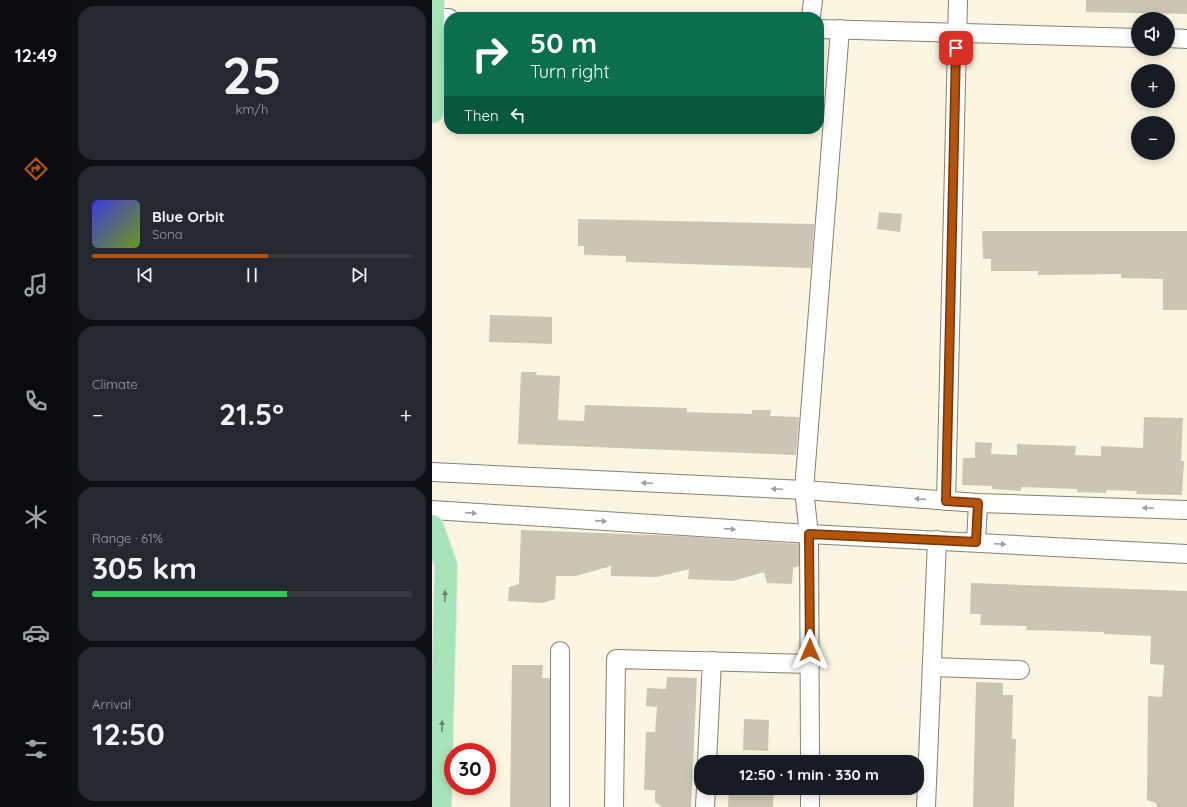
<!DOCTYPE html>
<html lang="en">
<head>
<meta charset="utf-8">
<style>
	:root { --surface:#171b24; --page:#242831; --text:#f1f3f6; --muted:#9ea1a6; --line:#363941; --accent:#b45309 }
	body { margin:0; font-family:Quicksand,sans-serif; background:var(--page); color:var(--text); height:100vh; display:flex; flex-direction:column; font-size:15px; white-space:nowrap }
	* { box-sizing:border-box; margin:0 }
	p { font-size:13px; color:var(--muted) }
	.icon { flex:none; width:22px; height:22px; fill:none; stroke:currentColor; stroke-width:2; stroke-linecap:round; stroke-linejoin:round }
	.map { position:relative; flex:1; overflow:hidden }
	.drawer { display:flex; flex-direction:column; gap:6px; padding:6px; background:#0d0f14; width:360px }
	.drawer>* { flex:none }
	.guide { position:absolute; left:12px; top:12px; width:380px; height:122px; border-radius:16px; box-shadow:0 2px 10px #0003; background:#0b6e4f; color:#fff; overflow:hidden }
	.buttons { position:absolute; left:699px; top:12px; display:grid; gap:8px }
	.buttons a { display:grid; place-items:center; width:44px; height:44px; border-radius:50%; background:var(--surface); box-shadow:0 2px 10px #0003; font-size:20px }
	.speed { position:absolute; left:12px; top:743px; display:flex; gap:8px; font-size:20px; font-weight:700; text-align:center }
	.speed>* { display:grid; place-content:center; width:52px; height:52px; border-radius:50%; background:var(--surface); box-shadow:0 2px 10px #0003; line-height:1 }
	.speed .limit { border:6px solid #d22; background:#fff; color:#111 }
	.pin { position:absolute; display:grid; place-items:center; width:34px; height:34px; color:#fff; margin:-17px; border-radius:8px; box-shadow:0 2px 6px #0006 }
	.me { position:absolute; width:44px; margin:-22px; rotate:0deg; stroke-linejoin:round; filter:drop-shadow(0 0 3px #0008) }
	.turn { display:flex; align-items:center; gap:14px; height:84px; padding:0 20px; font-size:18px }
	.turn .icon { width:52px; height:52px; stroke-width:2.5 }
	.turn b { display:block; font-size:28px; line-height:34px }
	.then { display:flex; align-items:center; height:38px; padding:0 20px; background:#0003; gap:8px; font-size:15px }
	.big { font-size:30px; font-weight:800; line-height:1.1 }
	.drawer .card { flex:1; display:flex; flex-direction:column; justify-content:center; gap:6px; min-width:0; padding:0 14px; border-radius:16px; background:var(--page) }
	.drawer .dial { align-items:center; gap:0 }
	.dial b { font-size:52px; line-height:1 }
	.song { display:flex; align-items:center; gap:12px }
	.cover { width:48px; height:48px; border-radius:6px; background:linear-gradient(135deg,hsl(240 70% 55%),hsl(80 70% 35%)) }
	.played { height:4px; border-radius:2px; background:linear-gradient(90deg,var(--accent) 55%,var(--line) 55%) }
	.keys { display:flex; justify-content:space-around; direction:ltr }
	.heat { display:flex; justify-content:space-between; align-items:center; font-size:22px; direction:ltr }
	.charge { height:6px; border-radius:3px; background:linear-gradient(90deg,#34c759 61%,var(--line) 0) }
	.trip { position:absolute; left:262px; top:755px; width:230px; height:40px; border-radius:16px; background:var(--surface); box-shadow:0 2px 10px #0003; font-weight:800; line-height:40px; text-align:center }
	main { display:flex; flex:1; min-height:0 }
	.menu { display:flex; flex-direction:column; width:72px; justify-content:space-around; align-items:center; background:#090b0e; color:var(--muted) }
	.menu .icon { width:28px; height:28px }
	.menu .active { color:var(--accent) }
	.menu b { font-size:18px; color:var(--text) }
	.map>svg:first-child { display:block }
	.building { fill:#cbc6b3 }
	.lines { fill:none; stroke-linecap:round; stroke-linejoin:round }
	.minor-casing { stroke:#86806f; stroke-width:20 }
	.major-casing { stroke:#e1e1e0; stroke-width:24 }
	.minor { stroke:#fff; stroke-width:18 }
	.major { stroke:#a7e5b9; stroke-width:22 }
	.oneway { fill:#a09f9c }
	.oneway2 { fill:#6a886e }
	.route-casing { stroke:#753606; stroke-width:10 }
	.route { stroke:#b45309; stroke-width:7 }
</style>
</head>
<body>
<main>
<nav class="menu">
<b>12:49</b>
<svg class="icon active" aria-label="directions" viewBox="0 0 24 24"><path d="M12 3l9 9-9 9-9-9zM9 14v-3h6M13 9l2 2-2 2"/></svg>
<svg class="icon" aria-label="music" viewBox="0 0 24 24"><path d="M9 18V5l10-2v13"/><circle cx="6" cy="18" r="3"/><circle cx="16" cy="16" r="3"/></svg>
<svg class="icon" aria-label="phone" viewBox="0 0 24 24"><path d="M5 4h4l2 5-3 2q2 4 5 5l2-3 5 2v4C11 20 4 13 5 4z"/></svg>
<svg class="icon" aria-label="climate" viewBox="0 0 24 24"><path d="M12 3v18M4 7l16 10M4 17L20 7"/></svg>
<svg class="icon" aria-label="car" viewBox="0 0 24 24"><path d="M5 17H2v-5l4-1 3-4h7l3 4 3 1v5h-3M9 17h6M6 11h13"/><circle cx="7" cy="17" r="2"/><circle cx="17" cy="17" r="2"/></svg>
<svg class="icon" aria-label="filters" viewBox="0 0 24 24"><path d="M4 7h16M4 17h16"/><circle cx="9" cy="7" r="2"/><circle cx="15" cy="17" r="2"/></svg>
</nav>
<section class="drawer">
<div class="card dial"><b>25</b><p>km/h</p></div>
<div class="card">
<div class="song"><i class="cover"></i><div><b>Blue Orbit</b><p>Sona</p></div></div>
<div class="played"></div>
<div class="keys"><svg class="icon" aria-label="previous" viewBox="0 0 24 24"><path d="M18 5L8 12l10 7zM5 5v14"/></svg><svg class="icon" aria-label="pause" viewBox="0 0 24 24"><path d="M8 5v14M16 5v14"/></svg><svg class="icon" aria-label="next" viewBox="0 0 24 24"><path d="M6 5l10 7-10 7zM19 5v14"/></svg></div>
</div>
<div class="card"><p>Climate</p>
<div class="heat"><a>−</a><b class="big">21.5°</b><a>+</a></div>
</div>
<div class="card"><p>Range · 61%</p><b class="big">305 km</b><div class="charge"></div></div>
<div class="card"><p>Arrival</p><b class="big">12:50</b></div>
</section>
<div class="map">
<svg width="755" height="807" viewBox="0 0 755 807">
	<rect width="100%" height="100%" fill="#fbf5e1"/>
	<!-- building -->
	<g class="building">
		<polygon points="654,0 755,0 755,14 654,12"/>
		<polygon points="447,212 470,214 468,232 445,229"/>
		<polygon points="146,219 382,224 379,268 194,262 194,256 152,255 152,246 146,246"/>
		<polygon points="550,231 755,231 755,310 731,310 731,279 689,278 689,274 606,275 606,271 559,271 559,259 551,259"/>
		<polygon points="58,315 120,317 120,344 57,342"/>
		<polygon points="89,372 105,372 104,375 128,376 126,420 152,421 153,405 255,408 255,412 320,414 320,410 339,410 338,416 367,417 364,455 86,444"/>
		<polygon points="712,417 751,418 749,461 752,461 750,495 704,494 705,491 674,490 674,493 645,492 645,489 589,487 589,491 560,489 560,486 530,485 531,458 543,458 543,442 560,443 559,454 585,455 585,444 644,446 643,455 669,456 669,446 711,448"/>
		<polygon points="89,530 246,536 367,544 367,566 361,568 360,584 335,583 332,572 301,581 256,579 257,569 225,577 179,576 179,566 144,576 124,576 123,599 111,603 76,601 77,587 87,584"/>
		<polygon points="539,583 755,591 755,807 725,807 724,803 715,800 716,696 730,697 732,665 718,664 719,636 672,634 672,632 594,630 595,626 548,625 549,614 538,614"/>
		<polygon points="80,665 111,665 110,678 118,678 118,807 78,807"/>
		<polygon points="235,677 265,678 259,807 230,807 223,802 223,790 212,790 214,732 223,732 225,707 214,706 215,688 234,689"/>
		<polygon points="544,682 571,683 571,695 581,695 580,739 584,739 582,807 541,807"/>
		<polygon points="312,719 337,720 336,751 311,750"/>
		<polygon points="297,788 342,788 341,807 296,807"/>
	</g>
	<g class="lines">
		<!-- minor casing -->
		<g class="minor-casing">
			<g id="minor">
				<polyline points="379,17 381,0"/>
				<polyline points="1,18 17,18"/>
				<polyline points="387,29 706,38"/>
				<polyline points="736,38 755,39"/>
				<polyline points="0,472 372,490 546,503 755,510"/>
				<polyline points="514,501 526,0"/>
				<polyline points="0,510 377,534 755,554"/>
				<polyline points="544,542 546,503"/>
				<polyline points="128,651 128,807"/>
				<polyline points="500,667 588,670"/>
				<polyline points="275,762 280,661"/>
				<polyline points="378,762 377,534 372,490 408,29"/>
				<polyline points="378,788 378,807"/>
				<polyline points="182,807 184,659 378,664"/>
				<polyline points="273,807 274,788"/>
				<polyline points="494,807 505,540"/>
			</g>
		</g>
		<!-- major casing -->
		<g class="major-casing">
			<g id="major">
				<polyline points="0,112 1,0"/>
				<polyline points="0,526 14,565 8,807"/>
			</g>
		</g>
		<!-- minor -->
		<use href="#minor" class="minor"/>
		<!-- major -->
		<use href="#major" class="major"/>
	</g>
	<!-- one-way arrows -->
	<defs><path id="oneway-solid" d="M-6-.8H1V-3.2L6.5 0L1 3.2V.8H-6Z"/></defs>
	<g class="oneway">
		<use href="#oneway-solid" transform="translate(215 483) rotate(-177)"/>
		<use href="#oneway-solid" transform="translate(345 489) rotate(-177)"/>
		<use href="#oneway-solid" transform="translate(488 499) rotate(-176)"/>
		<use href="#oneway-solid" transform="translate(716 508) rotate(-178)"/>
		<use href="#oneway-solid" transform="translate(39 513) rotate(4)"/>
		<use href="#oneway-solid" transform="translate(169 521) rotate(4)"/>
		<use href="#oneway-solid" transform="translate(298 529) rotate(4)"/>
		<use href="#oneway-solid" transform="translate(568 544) rotate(3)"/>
	</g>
	<g class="oneway2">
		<use href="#oneway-solid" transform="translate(13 596) rotate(-89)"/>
		<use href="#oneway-solid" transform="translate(10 726) rotate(-89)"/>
	</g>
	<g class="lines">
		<!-- route casing -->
		<g class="route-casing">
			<polyline id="route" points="378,650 377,534 544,542 546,503 514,501 524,48"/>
		</g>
		<!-- route -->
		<use href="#route" class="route"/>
	</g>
</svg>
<div class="buttons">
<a><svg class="icon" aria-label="sound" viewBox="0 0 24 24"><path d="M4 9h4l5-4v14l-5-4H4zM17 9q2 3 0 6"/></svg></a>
<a>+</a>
<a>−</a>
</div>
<div class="speed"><div class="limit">30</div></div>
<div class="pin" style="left:524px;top:48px;background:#d93025"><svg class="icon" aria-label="arrive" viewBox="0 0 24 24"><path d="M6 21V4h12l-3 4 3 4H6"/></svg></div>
<svg class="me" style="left:378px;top:650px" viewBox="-20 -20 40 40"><path d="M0-17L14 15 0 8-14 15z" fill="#b45309" stroke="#fff" stroke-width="4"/></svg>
<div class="trip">12:50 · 1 min · 330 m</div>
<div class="guide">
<div class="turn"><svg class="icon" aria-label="right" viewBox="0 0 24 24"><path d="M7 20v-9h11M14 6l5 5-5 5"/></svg><div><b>50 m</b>Turn right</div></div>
<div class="then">Then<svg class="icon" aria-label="left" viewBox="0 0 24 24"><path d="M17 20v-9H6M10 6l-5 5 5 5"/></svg></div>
</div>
</div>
</main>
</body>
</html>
